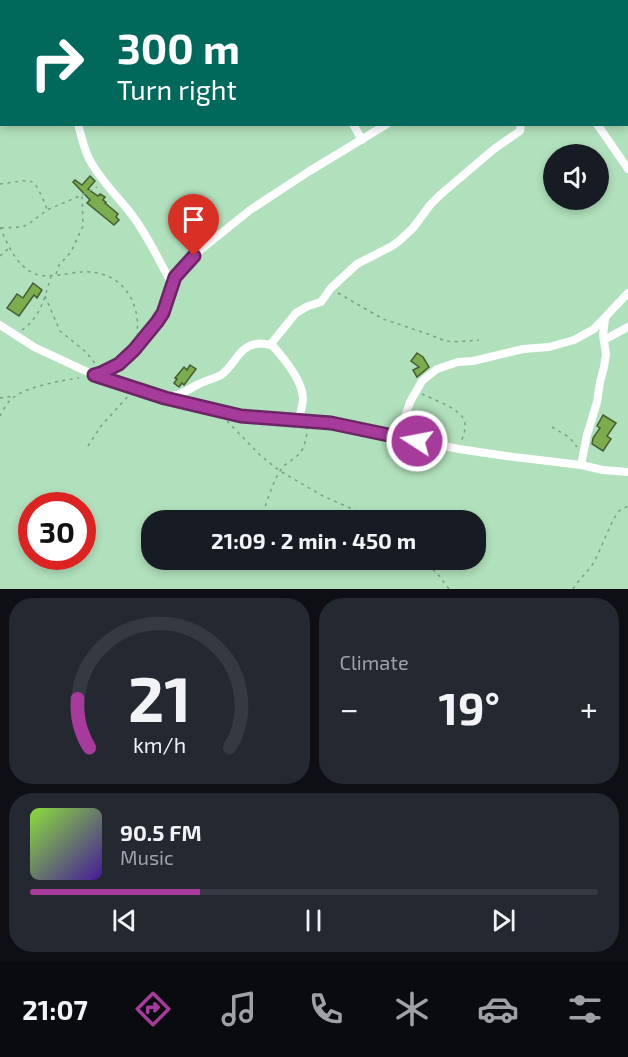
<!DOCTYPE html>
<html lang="en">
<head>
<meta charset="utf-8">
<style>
	:root { --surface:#171b24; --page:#242831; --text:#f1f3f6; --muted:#9ea1a6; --line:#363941; --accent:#a73b9c }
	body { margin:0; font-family:"Exo 2",sans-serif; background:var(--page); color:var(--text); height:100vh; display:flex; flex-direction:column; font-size:22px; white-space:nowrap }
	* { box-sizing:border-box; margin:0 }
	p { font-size:20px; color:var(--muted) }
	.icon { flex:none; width:33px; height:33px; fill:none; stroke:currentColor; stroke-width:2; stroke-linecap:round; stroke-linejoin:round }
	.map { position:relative; height:589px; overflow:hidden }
	.panel { display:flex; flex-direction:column; gap:9px; padding:9px; background:#0d0f14; flex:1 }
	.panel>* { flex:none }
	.banner { position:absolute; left:0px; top:0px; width:628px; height:126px; box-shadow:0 3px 9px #0003; background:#00695c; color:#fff; overflow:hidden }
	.tools { position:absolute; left:543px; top:144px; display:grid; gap:12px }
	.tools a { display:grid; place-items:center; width:66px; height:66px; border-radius:50%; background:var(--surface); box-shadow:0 3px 9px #0003; font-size:30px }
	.speed { position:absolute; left:18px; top:492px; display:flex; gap:12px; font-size:30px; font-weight:700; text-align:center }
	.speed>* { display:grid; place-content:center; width:78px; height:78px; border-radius:50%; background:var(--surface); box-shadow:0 3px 9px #0003; line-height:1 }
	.speed .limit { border:9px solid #d22; background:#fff; color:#111 }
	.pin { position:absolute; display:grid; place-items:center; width:51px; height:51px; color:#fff; margin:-62px -26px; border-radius:50% 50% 50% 0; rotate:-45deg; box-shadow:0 0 6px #0007 }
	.pin .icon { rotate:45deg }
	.me { position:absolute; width:66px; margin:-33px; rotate:281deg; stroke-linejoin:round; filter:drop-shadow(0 0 4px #0008) }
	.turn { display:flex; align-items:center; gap:21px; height:126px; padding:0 18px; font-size:27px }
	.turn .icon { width:78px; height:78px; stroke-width:2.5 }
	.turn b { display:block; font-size:42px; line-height:51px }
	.big { font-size:45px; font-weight:700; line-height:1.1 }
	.panel .widget { flex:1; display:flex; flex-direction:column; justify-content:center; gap:9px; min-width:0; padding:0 21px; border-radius:24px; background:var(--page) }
	.panel .dial { align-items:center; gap:0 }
	.dial svg { height:156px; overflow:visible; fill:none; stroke:var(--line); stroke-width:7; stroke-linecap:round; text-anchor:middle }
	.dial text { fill:var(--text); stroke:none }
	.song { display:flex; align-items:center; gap:18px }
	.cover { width:72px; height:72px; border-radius:9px; background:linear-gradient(135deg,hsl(90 70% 55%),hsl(260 70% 35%)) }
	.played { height:6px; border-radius:3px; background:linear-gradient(90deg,var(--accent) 30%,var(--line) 30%) }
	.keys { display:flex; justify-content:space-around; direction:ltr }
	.heat { display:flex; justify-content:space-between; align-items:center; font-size:33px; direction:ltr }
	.panel .tiles { flex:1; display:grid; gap:9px; grid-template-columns:1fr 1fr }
	.widget:last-child { grid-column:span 2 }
	.trip { position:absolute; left:141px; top:510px; width:345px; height:60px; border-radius:24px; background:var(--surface); box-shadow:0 3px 9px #0003; font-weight:700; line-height:60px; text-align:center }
	.dock { display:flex; height:96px; justify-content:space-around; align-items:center; background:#090b0e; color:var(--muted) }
	.dock .icon { width:42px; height:42px }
	.dock .selected { color:var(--accent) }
	.dock b { font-size:27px; color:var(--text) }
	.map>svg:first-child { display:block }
	.building { fill:#7bac4e; stroke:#465d34; stroke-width:1.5 }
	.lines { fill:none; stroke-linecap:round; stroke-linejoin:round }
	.path { stroke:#7ba083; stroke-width:1.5; stroke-dasharray:3 4.5; stroke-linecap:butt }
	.street { stroke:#fff; stroke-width:8 }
	.route-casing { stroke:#6d2665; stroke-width:15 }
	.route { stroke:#a73b9c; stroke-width:10 }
</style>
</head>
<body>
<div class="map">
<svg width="628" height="589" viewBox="0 0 628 589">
	<rect width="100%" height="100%" fill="#b1e0bc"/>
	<!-- building -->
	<g class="building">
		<polygon points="90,176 95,181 88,189 98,196 100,194 105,197 103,200 106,202 105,203 118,214 116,217 119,220 114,225 87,203 90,200 73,182 75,180 82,185"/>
		<polygon points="33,283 42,290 37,298 34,295 19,316 7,308 17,294 23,298"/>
		<polygon points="417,353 423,357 429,367 417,377 413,370 419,367 411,361"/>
		<polygon points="190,365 196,369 184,385 182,383 179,387 174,383 177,379 175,378 184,367 187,370"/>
		<polygon points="603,415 616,423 607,436 611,439 603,451 592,444 593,438 600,428 597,426"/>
	</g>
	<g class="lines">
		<!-- path -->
		<g class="path">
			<path d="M 0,184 C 35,180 32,173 47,209"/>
			<path d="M 0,227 C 7,243 15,263 31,272 C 45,280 66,273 81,272 C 119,269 141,299 137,334"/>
			<polyline points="1,228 21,227 27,225 47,210 82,195 97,187"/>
			<polyline points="0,256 8,249"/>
			<polyline points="56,274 59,265 71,252 83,226 82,196"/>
			<polyline points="338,293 383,319 428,334 443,340 452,342 479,340"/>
			<polyline points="45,296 60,331 86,352 98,367"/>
			<path d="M 22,330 C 41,317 45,296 51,276"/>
			<path d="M 422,394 C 434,400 463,409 465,423 C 466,429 463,437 461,442"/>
			<polyline points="0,398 14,396"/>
			<path d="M 0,416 C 3,410 8,401 14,397 C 26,387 63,380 79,378"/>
			<polyline points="227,421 261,456 280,471 323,496 377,520"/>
			<polyline points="552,427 569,437 577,447"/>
			<polyline points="88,446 101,426 129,395"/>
			<path d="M 260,520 C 266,506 272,483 280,471 C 285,463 292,461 298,455 C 305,449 307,436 307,428"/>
			<polyline points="235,560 236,560"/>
			<polyline points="421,560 437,573 449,589"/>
			<path d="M 573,589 C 579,579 588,572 594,562 C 602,547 607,531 615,517 L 619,511 L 628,506"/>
		</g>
		<!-- street -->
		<g class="street">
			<polyline points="248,0 249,2"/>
			<polyline points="524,0 524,2"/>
			<polyline points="597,0 597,2"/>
			<polyline points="111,2 111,0"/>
			<path d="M 78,124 C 82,138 84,152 92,164 C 103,183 119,198 132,215 C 148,236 159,261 172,284"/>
			<polyline points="353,124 362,140"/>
			<polyline points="597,124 628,169"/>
			<polyline points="0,325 34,347 94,375 165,397 241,416 331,423 459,449 506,456 581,465 603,470 628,472"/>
			<polyline points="604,340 628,327"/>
			<path d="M 271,344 C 283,357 302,379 303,398 C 303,405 300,414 298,422"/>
			<polyline points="95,375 101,373 119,364 134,350 157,323 163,313 175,277 193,256 250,210 308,172 387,124"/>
			<path d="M 168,397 C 183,395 186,390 199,384 C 206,380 214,379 221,375 C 235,365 239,346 256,344 C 261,343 266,344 270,345 L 296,313 L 308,306 L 321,302 L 331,288 L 357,264 L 392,246 L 399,241 L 413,228 L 430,205 L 440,195 L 494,149 L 520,131 L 521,124"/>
			<polyline points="394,436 402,425 410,402 422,381 437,369 458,362 473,361 523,349 549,347 574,340 594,329 628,293"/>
			<polyline points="581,465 587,435 597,402 600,382 604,367 606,354 603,335 605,319"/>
		</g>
	</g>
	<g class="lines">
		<!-- route casing -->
		<g class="route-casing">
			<polyline id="route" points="194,256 175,277 163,313 157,322 134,350 119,364 101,373 94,375 165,398 241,416 331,423 417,441"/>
		</g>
		<!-- route -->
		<use href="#route" class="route"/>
	</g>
</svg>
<div class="tools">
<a><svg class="icon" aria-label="sound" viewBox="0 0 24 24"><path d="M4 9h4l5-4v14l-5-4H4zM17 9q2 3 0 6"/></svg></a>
</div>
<div class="speed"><div class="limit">30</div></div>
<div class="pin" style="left:194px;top:256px;background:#d93025"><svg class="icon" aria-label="arrive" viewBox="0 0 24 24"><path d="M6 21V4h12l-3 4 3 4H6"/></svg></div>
<svg class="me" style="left:417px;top:441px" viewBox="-20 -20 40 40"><circle r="17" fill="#a73b9c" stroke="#fff" stroke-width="3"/><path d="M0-11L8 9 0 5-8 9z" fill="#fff"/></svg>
<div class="trip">21:09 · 2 min · 450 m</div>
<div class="banner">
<div class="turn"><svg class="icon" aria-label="right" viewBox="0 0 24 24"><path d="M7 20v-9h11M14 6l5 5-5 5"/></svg><div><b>300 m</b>Turn right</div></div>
</div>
</div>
<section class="panel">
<div class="tiles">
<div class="widget dial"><svg viewBox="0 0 100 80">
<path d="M14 69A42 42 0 1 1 86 69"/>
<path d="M14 69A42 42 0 0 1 8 44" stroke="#a73b9c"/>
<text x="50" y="56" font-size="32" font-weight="700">21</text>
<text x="50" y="72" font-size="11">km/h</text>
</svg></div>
<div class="widget"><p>Climate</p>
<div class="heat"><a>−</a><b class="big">19°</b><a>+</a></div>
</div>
<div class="widget">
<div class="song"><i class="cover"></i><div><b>90.5 FM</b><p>Music</p></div></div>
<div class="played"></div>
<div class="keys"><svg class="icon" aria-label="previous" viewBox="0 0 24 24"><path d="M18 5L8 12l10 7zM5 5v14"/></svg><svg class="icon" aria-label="pause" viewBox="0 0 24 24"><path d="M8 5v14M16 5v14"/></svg><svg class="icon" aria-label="next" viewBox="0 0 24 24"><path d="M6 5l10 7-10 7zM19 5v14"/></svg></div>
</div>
</div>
</section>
<nav class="dock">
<b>21:07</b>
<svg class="icon selected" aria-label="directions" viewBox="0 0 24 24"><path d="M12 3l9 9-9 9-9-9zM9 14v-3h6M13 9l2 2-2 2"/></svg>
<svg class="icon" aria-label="music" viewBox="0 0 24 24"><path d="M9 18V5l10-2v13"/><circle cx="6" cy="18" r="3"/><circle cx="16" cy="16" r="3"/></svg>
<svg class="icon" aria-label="phone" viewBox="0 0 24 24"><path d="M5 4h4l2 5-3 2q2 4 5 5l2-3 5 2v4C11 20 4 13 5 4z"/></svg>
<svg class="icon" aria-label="climate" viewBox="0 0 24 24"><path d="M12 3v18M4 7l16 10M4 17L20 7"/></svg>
<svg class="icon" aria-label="car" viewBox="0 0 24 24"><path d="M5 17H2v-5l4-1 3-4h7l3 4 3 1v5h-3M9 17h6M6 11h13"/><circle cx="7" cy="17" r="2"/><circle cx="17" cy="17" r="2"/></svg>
<svg class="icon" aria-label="filters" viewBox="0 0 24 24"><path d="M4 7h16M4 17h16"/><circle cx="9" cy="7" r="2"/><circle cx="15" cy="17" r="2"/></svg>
</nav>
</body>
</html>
